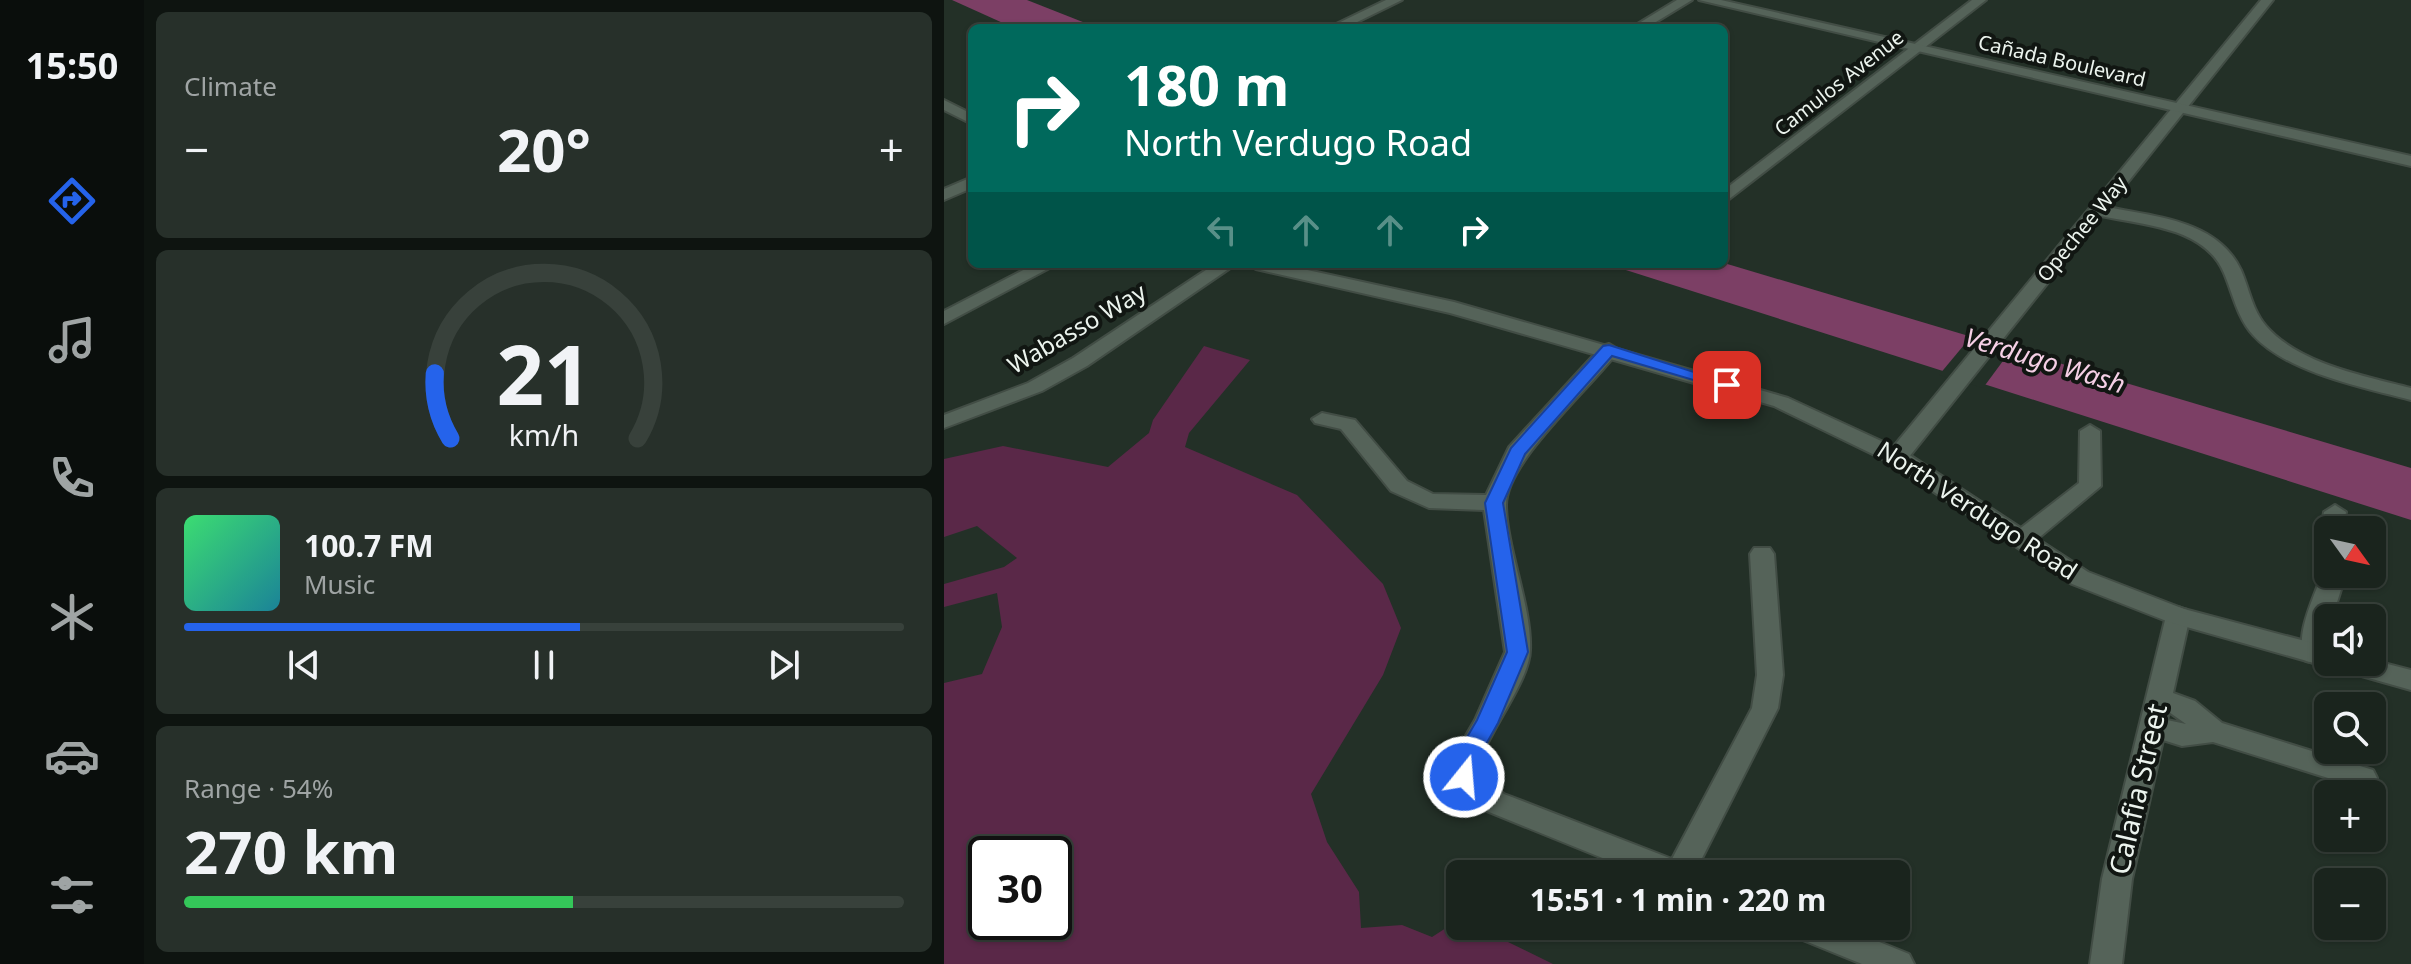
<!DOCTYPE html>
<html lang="en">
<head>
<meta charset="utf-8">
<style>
	:root { --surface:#1a241d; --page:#27302a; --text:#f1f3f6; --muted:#9fa4a4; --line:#38413b; --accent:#2563eb }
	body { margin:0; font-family:"Noto Sans",sans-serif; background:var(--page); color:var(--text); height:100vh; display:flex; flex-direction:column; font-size:30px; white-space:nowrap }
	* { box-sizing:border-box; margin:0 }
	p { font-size:26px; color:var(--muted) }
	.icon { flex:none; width:44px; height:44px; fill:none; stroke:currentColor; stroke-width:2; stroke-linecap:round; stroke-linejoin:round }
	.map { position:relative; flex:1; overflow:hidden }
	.details { display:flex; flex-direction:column; gap:12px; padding:12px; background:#0e1410; width:800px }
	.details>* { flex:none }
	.top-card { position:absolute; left:24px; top:24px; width:760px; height:244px; border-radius:12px; box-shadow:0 2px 6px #0004,0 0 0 2px var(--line); background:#00695c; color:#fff; overflow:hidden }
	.needle { width:52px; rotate:123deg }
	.buttons { position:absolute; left:1370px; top:516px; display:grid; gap:16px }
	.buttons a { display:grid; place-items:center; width:72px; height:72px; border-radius:12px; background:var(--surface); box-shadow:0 2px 6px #0004,0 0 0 2px var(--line); font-size:40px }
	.speed { position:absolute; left:24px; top:836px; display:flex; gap:16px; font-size:40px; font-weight:700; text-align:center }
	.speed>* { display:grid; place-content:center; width:104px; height:104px; border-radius:50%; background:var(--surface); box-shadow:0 2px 6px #0004,0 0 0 2px var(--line); line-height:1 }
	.speed .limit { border:4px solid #111; border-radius:12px; background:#fff; color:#111 }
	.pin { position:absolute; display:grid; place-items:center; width:68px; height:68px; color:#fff; margin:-34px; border-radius:16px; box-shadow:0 4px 12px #0006 }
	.me { position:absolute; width:88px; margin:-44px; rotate:17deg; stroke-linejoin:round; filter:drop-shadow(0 0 6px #0008) }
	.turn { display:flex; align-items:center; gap:28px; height:168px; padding:0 24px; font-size:36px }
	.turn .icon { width:104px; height:104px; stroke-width:2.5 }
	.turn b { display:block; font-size:56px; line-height:68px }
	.lanes { display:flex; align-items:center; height:76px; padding:0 24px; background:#0003; justify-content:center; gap:40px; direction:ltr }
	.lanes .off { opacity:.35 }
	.big { font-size:60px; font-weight:700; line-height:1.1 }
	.details .card { flex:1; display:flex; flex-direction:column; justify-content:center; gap:12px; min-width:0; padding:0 28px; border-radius:12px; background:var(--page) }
	.details .dial { align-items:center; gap:0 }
	.dial svg { height:208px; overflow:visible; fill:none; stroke:var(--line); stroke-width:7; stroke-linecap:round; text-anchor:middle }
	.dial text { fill:var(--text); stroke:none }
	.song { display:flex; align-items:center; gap:24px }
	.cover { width:96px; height:96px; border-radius:12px; background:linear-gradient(135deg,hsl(140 70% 55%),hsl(190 70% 35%)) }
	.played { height:8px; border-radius:4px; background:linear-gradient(90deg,var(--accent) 55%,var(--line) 55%) }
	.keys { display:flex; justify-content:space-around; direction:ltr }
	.heat { display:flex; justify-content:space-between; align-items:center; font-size:44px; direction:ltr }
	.charge { height:12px; border-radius:6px; background:linear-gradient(90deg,#34c759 54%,var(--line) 0) }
	.trip { position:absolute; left:502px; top:860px; width:464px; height:80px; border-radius:12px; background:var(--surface); box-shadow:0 2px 6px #0004,0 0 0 2px var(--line); font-weight:700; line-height:80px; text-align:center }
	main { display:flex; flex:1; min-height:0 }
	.dock { display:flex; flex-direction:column; width:144px; justify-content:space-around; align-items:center; background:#0a0e0c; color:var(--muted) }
	.dock .icon { width:56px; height:56px }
	.dock .active { color:var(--accent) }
	.dock b { font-size:36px; color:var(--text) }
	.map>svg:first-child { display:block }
	.green { fill:#5a2848; fill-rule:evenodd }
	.water { fill:#7c3f65 }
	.pier { fill:#233027 }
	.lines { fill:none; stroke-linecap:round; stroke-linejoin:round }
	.minor-casing { stroke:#424d45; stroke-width:4 }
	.secondary-casing { stroke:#424d45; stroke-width:4 }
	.minor { fill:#556359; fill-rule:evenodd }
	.secondary { fill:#556359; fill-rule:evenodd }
	.route { fill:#2563eb; stroke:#184099; stroke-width:2 }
	.labels { text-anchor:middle; stroke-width:8; stroke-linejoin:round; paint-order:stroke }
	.far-street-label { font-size:20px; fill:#ecf4ee; stroke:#111612 }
	.street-label { font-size:24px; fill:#ecf4ee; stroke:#111612 }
	.water-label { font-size:26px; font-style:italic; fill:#f6d0e6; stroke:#111612 }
	.near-street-label { font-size:28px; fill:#ecf4ee; stroke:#111612 }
</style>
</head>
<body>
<main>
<nav class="dock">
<b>15:50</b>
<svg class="icon active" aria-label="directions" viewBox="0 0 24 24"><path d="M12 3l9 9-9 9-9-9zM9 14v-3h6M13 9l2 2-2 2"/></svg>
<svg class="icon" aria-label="music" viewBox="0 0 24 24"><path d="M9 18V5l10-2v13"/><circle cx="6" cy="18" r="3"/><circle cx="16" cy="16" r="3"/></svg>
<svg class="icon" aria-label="phone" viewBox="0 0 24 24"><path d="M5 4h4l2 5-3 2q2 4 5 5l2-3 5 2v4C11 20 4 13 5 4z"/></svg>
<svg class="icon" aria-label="climate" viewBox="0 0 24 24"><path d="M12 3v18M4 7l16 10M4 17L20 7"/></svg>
<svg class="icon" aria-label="car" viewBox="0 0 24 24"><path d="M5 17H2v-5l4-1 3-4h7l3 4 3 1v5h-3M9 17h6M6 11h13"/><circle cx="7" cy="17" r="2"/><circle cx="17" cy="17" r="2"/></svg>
<svg class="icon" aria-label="filters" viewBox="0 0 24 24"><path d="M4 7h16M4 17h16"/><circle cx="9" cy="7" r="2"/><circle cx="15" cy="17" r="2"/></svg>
</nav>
<section class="details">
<div class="card"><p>Climate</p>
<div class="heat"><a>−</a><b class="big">20°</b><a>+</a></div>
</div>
<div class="card dial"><svg viewBox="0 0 100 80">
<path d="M14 69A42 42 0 1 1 86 69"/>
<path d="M14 69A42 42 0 0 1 8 44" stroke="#2563eb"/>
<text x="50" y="56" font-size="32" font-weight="700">21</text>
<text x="50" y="72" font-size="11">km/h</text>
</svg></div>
<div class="card">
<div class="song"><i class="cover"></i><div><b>100.7 FM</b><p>Music</p></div></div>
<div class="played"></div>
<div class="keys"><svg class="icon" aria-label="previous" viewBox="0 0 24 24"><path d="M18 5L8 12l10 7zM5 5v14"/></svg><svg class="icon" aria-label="pause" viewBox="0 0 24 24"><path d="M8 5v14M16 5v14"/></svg><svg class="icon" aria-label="next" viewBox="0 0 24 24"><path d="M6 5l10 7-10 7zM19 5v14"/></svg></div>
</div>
<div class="card"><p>Range · 54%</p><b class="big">270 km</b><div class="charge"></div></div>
</section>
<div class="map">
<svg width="1467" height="964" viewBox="0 0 1467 964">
	<rect width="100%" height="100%" fill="#233027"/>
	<!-- green -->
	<path class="green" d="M 260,346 L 306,360 L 245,433 L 241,447 L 353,495 L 439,584 L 457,628 L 439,675 L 367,794 L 383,842 L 415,892 L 417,928 L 458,925 L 488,937 L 516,919 L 516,926 L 531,926 L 609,964 L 0,964 L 0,683 L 38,674 L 58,627 L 53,593 L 0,607 L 0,584 L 60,567 L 73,558 L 33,526 L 0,537 L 0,459 L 59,446 L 164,467 L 205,433 L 209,420 ZM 42,854 L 110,854 L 110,922 L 42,922 Z"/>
	<!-- water -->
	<g class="water">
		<polygon points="8,0 83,0 154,28 70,28"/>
		<polygon points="780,263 1467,468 1467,520 663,264"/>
	</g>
	<!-- pier -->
	<polygon class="pier" points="1030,333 1070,346 1039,388 995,375"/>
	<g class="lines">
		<!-- minor casing -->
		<g class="minor-casing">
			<g id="minor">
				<polygon points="442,0 458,0 401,28 384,28"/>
				<polygon points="733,0 748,0 702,28 687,28"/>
				<polygon points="1028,0 1042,0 780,203 780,190"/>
				<path d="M 1317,0 L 1329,0 L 1164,207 C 1212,217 1273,220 1297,270 C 1305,288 1308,310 1322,326 C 1355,364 1421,376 1467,388 L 1467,400 C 1420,388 1342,372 1309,335 C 1293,317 1289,294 1280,273 C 1261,227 1199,225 1157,216 L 961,462 L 945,462 L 942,457 L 945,452 Z"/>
				<polygon points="28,177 28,188 0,200 0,189"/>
				<polygon points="91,264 113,264 0,324 0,311"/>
				<polygon points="271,264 292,264 143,366 98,391 0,428 0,415 84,383 129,358"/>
				<path d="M 665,344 L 675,350 C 648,387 561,462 562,506 C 563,550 588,607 586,650 C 586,683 536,741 534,772 L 560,794 L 728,859 L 808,708 L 813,675 L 806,554 L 810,548 L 826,548 L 830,554 L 839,675 L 834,708 L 750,874 L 698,874 L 540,810 L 510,785 L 506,777 L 507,761 L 531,720 L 561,652 L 540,510 L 485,508 L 447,491 L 397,429 L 371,423 L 368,419 L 378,413 L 411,420 L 463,481 L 489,494 L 542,495 L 565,447 L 658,346 Z"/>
				<polygon points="1146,425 1156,431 1157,486 1085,546 1069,546 1065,540 1069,534 1135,483 1136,431"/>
				<polygon points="1391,505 1402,512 1399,530 1384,530 1384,537 1380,535 1377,530 1380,512"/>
				<path d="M 1384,567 L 1384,574 L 1402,574 L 1388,618 L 1384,618 L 1384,654 L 1380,661 L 1371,663 L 1362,661 C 1349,637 1370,598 1378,574 Z"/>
				<path d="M 1234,607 L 1243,610 L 1246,616 L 1229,693 L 1251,701 L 1278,723 L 1429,770 L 1433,778 L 1429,786 L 1419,789 L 1269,742 L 1238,746 L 1219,740 L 1188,879 L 1178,964 L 1146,964 L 1158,879 L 1222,616 L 1225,610 ZM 1225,712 L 1242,724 L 1223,720 Z"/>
				<polygon points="845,926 896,926 965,954 970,964 918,964 849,936"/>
			</g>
		</g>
		<!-- secondary casing -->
		<g class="secondary-casing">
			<g id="secondary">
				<polygon points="755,0 777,0 1467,156 1467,166"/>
				<polygon points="0,100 28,114 28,124 0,110"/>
				<polygon points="303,264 336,264 510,302 844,398 961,452 1144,572 1240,609 1384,647 1384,662 1428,660 1467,670 1467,690 1393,669 1391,664 1384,667 1225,622 1128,584 945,462 830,406 506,313 312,269"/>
			</g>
		</g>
		<!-- minor -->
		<use href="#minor" class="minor"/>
		<!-- secondary -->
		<use href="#secondary" class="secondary"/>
	</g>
	<!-- route -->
	<polygon class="route" points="665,345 791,385 783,390 668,356 581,454 559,503 584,652 554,723 532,762 528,784 512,784 509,761 533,720 563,652 541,503 567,448 659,346"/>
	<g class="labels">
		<!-- far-street labels -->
		<g class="far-street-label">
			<text transform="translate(1118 61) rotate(13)" y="7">Cañada Boulevard</text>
			<text transform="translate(895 83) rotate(-38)" y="7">Camulos Avenue</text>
			<text transform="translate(1138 229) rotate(-51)" y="7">Opechee Way</text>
		</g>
		<!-- street labels -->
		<g class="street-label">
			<text transform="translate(133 329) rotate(-30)" y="8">Wabasso Way</text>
			<text transform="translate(1033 511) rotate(33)" y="8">North Verdugo Road</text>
		</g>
		<!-- water labels -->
		<g class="water-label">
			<text transform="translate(1101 361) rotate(17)" y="9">Verdugo Wash</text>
		</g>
		<!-- near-street labels -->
		<g class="near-street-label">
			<text transform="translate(1194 789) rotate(-77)" y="10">Calafia Street</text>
		</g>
	</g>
</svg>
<div class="buttons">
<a><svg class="needle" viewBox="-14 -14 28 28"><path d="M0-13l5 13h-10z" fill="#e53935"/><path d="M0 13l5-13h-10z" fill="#9fa4a4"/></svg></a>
<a><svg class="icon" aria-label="sound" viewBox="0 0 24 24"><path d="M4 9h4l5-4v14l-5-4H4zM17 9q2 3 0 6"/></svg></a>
<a><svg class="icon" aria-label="search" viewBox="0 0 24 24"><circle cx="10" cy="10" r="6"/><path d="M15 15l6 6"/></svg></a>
<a>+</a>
<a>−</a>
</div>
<div class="speed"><div class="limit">30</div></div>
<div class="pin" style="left:783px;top:385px;background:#d93025"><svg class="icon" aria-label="arrive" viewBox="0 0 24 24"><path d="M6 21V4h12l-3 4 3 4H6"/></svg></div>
<svg class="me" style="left:520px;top:777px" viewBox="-20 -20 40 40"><circle r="17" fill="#2563eb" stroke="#fff" stroke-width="3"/><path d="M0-11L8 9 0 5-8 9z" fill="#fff"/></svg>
<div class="trip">15:51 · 1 min · 220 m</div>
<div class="top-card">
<div class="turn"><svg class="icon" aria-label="right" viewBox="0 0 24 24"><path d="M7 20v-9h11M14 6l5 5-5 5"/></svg><div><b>180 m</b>North Verdugo Road</div></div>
<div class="lanes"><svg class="icon off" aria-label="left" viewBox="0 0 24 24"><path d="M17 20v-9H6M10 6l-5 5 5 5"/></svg><svg class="icon off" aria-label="ahead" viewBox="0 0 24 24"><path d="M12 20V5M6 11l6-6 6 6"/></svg><svg class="icon off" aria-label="ahead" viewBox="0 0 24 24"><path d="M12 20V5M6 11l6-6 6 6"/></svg><svg class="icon" aria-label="right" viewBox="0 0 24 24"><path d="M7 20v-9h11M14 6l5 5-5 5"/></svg></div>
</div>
</div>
</main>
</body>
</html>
